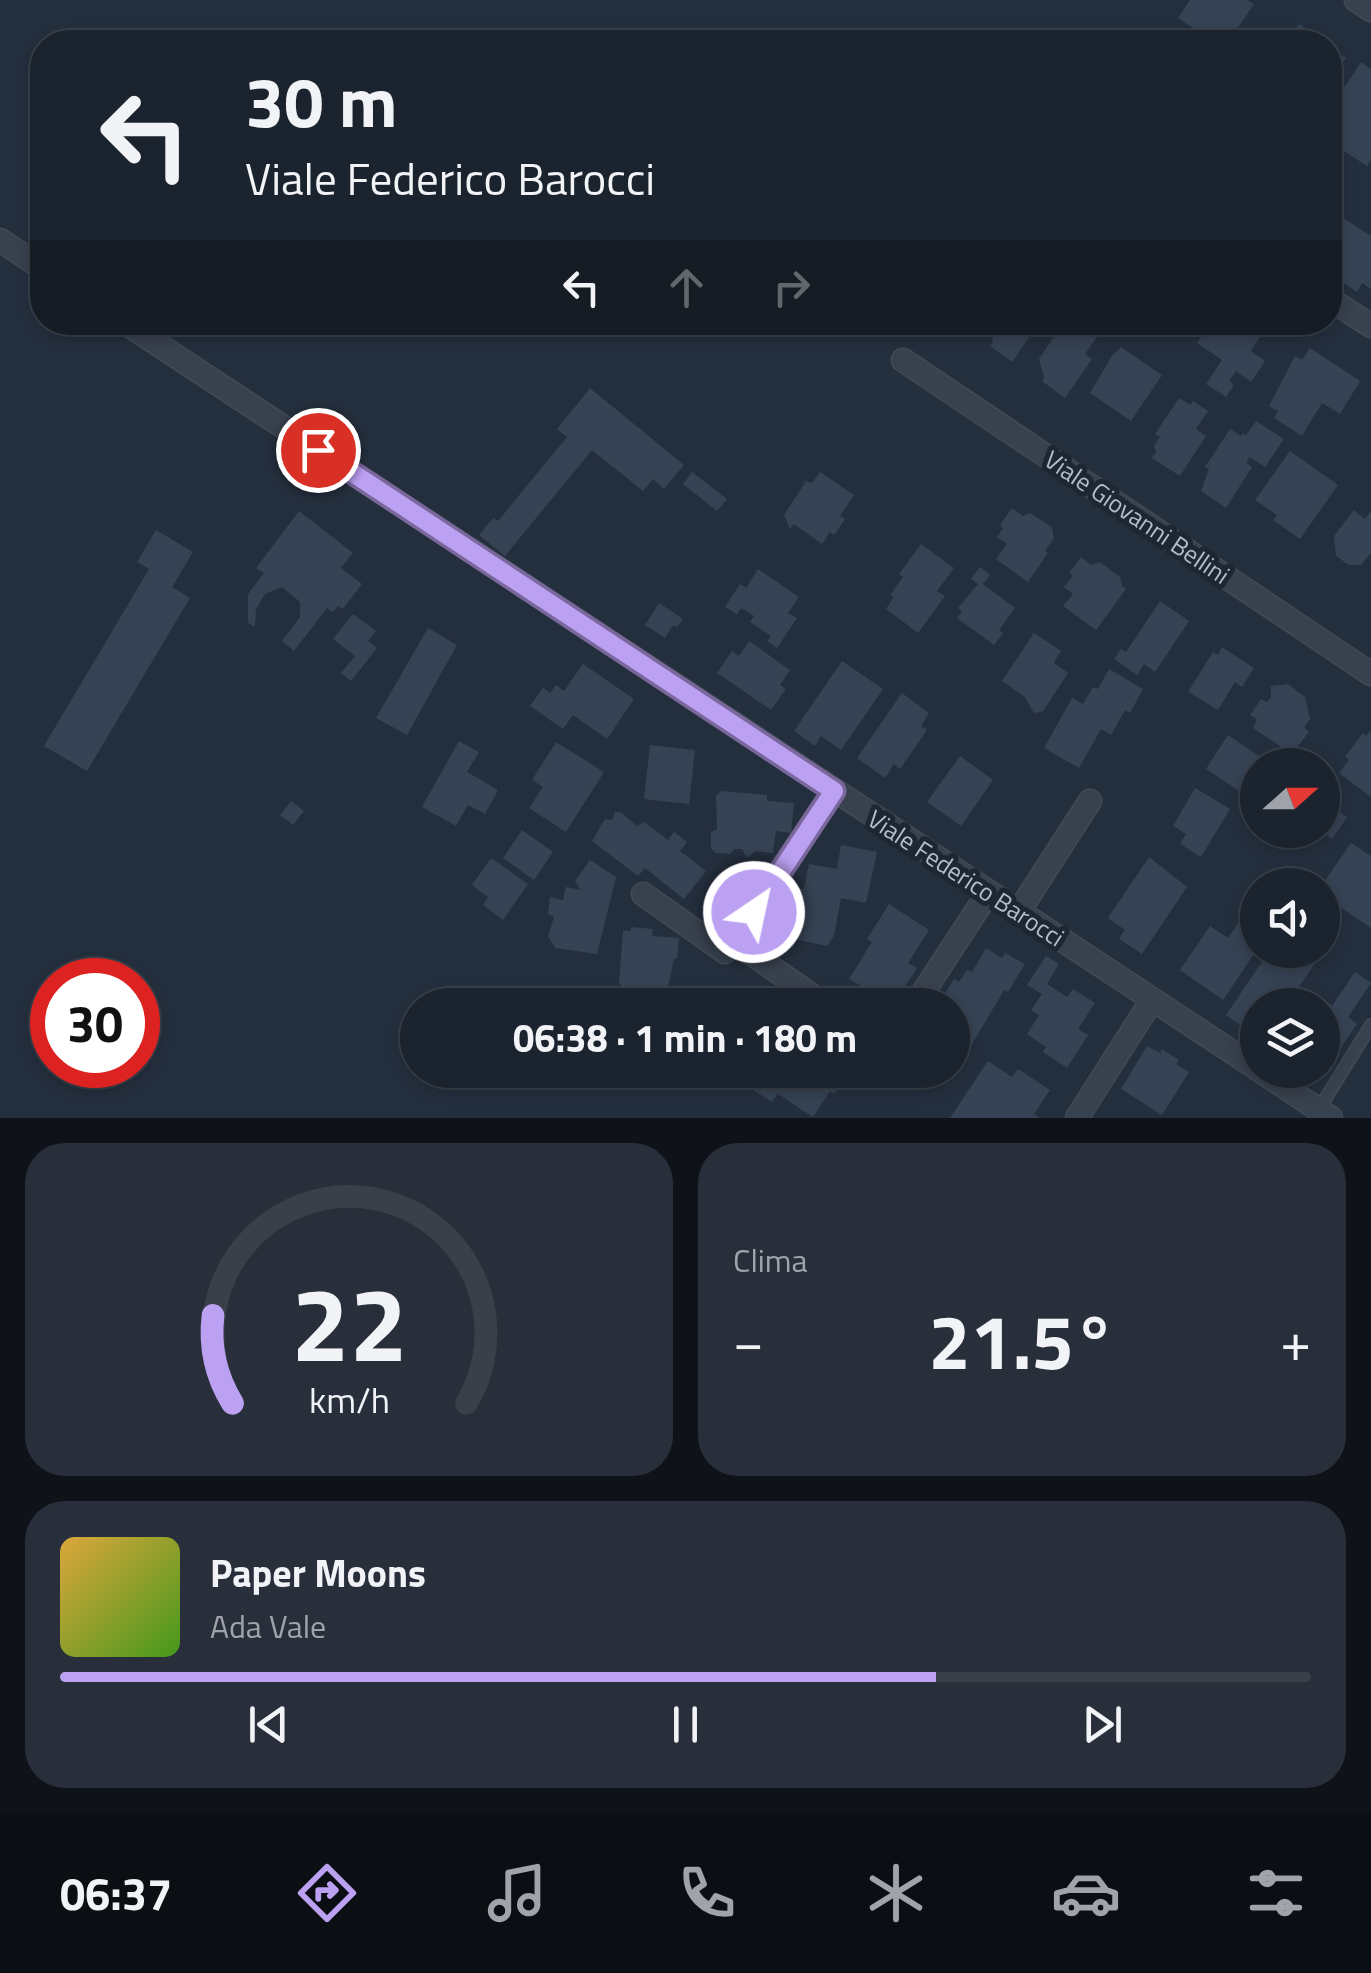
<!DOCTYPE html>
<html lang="it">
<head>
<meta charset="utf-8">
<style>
	:root { --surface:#1b232e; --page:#282f3a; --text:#f1f3f6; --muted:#a0a4aa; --line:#39404a; --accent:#bca0f2 }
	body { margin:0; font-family:"Titillium Web",sans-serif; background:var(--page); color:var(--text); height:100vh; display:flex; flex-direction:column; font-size:38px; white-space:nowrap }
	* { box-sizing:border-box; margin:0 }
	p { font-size:32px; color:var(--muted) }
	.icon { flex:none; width:55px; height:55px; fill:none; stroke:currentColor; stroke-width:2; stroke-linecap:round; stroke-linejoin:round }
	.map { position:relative; height:1118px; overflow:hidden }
	.sheet { display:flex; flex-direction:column; gap:25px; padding:25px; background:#0f1319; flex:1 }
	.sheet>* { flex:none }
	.guide { position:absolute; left:30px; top:30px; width:1312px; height:305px; border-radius:40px; box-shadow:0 5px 15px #0003,0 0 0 2px var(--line); background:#1b232e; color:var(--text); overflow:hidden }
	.needle { width:65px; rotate:69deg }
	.tools { position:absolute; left:1240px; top:748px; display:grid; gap:20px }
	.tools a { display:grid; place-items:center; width:100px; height:100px; border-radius:50%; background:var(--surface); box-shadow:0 5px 15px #0003,0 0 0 2px var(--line); font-size:50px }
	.speed { position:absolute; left:30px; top:958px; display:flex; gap:20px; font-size:50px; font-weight:700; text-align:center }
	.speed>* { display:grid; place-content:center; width:130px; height:130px; border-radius:50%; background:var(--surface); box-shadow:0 5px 15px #0003,0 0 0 2px var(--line); line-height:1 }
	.speed .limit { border:15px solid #d22; background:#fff; color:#111 }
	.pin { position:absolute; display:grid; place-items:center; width:85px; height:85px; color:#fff; margin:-42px; border:5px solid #fff; border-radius:50%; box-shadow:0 2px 10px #0007 }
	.me { position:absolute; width:110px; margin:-55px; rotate:34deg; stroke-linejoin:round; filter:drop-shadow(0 0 8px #0008) }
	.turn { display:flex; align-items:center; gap:35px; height:210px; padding:0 50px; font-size:45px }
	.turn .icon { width:130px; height:130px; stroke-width:2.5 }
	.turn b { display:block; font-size:70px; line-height:85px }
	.lanes { display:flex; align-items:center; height:95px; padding:0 50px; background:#0003; justify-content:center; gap:50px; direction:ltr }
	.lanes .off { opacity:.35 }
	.big { font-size:75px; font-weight:700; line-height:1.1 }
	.sheet .card { flex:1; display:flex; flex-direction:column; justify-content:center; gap:15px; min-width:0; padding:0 35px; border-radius:40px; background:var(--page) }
	.sheet .dial { align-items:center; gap:0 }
	.dial svg { height:260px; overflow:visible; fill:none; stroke:var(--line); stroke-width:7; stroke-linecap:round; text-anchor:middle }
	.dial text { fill:var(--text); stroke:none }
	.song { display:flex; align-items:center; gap:30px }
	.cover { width:120px; height:120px; border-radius:15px; background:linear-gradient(135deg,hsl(40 70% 55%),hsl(100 70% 35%)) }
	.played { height:10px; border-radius:5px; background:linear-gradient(90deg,var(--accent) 70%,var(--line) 70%) }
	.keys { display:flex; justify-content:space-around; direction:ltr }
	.heat { display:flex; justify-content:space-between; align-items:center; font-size:55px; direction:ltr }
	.sheet .tiles { flex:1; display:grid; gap:25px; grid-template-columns:1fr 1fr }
	.card:last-child { grid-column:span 2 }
	.trip { position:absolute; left:400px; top:988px; width:570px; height:100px; border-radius:50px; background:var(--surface); box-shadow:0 5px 15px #0003,0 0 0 2px var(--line); font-weight:700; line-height:100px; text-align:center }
	.tabs { display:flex; height:160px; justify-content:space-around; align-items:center; background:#0b0e12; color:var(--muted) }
	.tabs .icon { width:70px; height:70px }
	.tabs .current { color:var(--accent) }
	.tabs b { font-size:45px; color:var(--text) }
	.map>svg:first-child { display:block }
	.building { fill:#364354 }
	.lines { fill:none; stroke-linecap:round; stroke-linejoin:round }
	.lane-casing { stroke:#414a57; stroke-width:14 }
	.street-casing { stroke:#414a57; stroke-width:25 }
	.lane { stroke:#38414e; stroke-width:11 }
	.street { stroke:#38414e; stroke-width:22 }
	.route-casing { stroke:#7a689d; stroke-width:25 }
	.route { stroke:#bca0f2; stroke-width:18 }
	.labels { text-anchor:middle; stroke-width:10; stroke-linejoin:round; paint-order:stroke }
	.street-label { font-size:25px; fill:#b4bcc9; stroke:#1d2633 }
</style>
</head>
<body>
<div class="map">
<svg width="1371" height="1118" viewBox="0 0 1371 1118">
	<rect width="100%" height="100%" fill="#242f3e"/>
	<!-- building -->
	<g class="building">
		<polygon points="1190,0 1247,0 1254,4 1228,42 1214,42 1178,18"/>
		<polygon points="1299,24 1324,42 1286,42"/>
		<polygon points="1330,47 1346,58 1330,81"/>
		<polygon points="1361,62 1371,69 1371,159 1367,166 1330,142 1330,109"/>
		<polygon points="1334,212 1371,236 1371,289 1362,283 1357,292 1330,274 1330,217"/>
		<polygon points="989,322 1040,322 1012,362 990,346 993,342 991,331 985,328"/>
		<polygon points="1064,322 1082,322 1099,334 1085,354 1092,359 1065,398 1042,381 1044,377 1039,359"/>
		<polygon points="1211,322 1269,322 1251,351 1265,361 1251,382 1236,371 1229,381 1234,385 1226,397 1206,384 1222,360 1197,343"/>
		<polygon points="1121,347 1162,375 1131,421 1090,393 1112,356"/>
		<polygon points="1310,348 1360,381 1340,414 1322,403 1302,436 1274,418 1278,411 1269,406 1295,356 1302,360"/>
		<polygon points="590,388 684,465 664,489 653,479 643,491 592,450 505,556 479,535 493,518 498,521 567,437 557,429"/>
		<polygon points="1179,398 1191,405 1193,401 1208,411 1196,429 1206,436 1180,476 1152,458 1156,452 1154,446 1160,437 1155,434"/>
		<polygon points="1256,421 1284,439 1265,467 1250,457 1246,463 1252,467 1226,508 1201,491 1209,469 1205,467 1230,429 1241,436 1243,433 1246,435"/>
		<polygon points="1290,451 1338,485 1300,539 1273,520 1277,515 1255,500"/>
		<polygon points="692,472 727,499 717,511 683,484"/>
		<polygon points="820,472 854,495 840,516 845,519 834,535 830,532 822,544 794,524 790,529 784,515 806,481 812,483"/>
		<polygon points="1012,508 1023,516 1030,513 1052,527 1054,538 1045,551 1048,553 1028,582 996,559 1007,544 997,537 1003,528 1000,525"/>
		<polygon points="1354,510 1365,519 1371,511 1371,553 1361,565 1349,565 1336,556 1334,536"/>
		<polygon points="299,511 353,553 341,568 362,584 343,609 338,606 333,612 327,608 294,651 282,641 300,617 300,602 282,587 265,594 256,609 255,627 248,623 248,594 264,573 256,568"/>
		<polygon points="156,530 193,552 172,587 190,598 87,771 44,746 149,569 137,562"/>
		<polygon points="921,544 954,568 937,591 945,596 918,633 886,609 894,597 890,595 903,577 899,574"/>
		<polygon points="1081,557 1091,565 1100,562 1120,577 1122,586 1126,589 1096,630 1063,606 1073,594 1064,587 1073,576 1069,573"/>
		<polygon points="980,567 990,575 983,584 1015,608 999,630 1003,633 994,645 957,618 962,611 958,608 978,584 971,579"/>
		<polygon points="758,569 799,597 788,613 797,618 777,648 767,641 771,636 750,622 754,616 741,608 737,614 725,607 740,584 746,588"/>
		<polygon points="1160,601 1189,621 1155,672 1144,664 1137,675 1114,659 1121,649 1126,652"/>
		<polygon points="659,603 683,619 677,627 673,625 665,638 645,625"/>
		<polygon points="353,614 376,631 368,641 377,648 351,681 341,673 355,656 333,639"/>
		<polygon points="428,628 457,645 407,735 376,718"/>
		<polygon points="1034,633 1061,651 1054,663 1068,673 1043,711 1034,713 1025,697 1002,681"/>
		<polygon points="749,641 790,670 780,685 786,689 771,710 717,673 732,651 739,656"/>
		<polygon points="1222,647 1254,668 1242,687 1235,682 1218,710 1188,692 1213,652 1218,655"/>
		<polygon points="842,661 883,689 841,750 821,736 815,746 794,731"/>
		<polygon points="583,664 634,699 607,739 573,715 563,729 530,706 543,688 550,693 556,685 564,691"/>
		<polygon points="1109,669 1143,689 1130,713 1125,710 1111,735 1101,729 1079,768 1044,748 1072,698 1083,704 1093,687 1098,689"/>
		<polygon points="1288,684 1305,697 1310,719 1304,727 1309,732 1292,754 1253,728 1257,719 1250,715 1261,699 1267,702 1271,697 1271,686"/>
		<polygon points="902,693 929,713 921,726 927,730 900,769 894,764 885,778 857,758"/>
		<polygon points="1371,730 1371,797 1339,773 1349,760 1345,757 1363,733 1366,736"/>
		<polygon points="1228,735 1272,765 1258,765 1258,787 1250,798 1206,769"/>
		<polygon points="459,741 479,752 467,772 498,790 485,814 468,805 456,826 422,807"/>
		<polygon points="556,742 604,772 566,832 529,808 543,787 532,780"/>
		<polygon points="650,745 695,750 689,804 644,799"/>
		<polygon points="960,756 993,780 961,826 927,802"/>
		<polygon points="1195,788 1230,809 1201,857 1180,844 1186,834 1173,826"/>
		<polygon points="721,791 767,795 767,801 794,803 791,833 776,831 773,853 756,851 747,858 742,849 735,849 730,854 716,853 711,848 711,832 717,829 716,796"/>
		<polygon points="291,801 304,811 293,825 280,815"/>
		<polygon points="1325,802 1347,817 1332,839 1322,832"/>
		<polygon points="615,812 621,812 637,826 644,822 668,840 674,832 687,842 680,851 706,871 684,899 645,868 638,876 592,841 605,819 612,820"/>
		<polygon points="522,830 553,852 534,880 503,858"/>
		<polygon points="1351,843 1371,856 1371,928 1322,895 1322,885"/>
		<polygon points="841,845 877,852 866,903 841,898 834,936 827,946 770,934 781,885 804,889 809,864 837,869"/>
		<polygon points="1149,857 1187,887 1142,954 1119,939 1125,930 1108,918"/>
		<polygon points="491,858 528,884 503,920 483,905 488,897 472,885"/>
		<polygon points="590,860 616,877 597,954 555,948 548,936 554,917 548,914 550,897 563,900 566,887 581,890 575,881"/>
		<polygon points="889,904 929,930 908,963 917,968 893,1005 849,979 872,942 867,939"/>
		<polygon points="1238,923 1255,935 1246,948 1254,954 1223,1000 1180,970 1210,926 1228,938"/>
		<polygon points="631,927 653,929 652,936 679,938 677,958 674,959 666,996 656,998 654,1005 623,1005 625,989 619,983 623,930 631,931"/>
		<polygon points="986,948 1002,958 1005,953 1025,964 1008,992 1004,990 971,1046 952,1034 952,1005 938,1005 954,979 959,982 967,970 972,972"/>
		<polygon points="1270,950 1324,950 1287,1005 1258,1005 1258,1037 1226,1015"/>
		<polygon points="1046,956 1059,964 1047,984 1067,997 1073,989 1095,1003 1078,1029 1088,1035 1067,1068 1043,1052 1046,1047 1027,1034 1039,1015 1031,1010 1042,994 1027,985"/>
		<polygon points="1355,972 1371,983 1348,1017 1357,1024 1326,1069 1322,1067 1322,1005 1307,1005 1315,994 1332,1006"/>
		<polygon points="770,990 770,1005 734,1005 734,997 751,997 750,991"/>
		<polygon points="1147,1046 1160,1053 1162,1049 1179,1060 1176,1064 1189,1072 1162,1115 1121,1089"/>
		<polygon points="988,1061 1012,1077 1018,1069 1050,1090 1034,1114 1040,1118 950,1118"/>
		<polygon points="792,1070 855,1070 850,1077 846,1074 834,1094 830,1091 813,1117 778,1094 772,1102 750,1088 757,1076 779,1090"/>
	</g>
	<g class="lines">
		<!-- lane casing -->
		<g class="lane-casing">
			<polyline id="lane" points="1319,1109 1371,1025"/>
		</g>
		<!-- street casing -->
		<g class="street-casing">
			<g id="street">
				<polyline points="1356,0 1371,10"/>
				<polyline points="0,240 42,268"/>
				<polyline points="1330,299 1371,326"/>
				<polyline points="124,322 1258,1069"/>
				<polyline points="903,360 1371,674"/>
				<polyline points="643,894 725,952 733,941"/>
				<polyline points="1019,911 1090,801"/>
				<polyline points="817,1005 820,1001 733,941 834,791"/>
				<polyline points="915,1005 988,893"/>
				<polyline points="1259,1070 1331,1118"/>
				<polyline points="1077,1118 1152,1000"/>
			</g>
		</g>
		<!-- lane -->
		<use href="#lane" class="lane"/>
		<!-- street -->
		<use href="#street" class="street"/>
	</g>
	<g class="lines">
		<!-- route casing -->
		<g class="route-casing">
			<polyline id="route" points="318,450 834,791 754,912"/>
		</g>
		<!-- route -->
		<use href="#route" class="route"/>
	</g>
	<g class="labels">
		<!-- street labels -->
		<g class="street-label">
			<text transform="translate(1137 517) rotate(34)" y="9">Viale Giovanni Bellini</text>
			<text transform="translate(966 878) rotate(33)" y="9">Viale Federico Barocci</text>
		</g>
	</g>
</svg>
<div class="tools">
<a><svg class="needle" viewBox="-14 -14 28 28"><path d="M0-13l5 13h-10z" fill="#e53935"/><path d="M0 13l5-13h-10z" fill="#a0a4aa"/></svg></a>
<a><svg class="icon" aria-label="sound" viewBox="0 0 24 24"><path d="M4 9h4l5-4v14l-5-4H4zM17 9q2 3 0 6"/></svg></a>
<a><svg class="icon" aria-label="layers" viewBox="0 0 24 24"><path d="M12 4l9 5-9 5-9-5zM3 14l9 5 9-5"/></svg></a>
</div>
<div class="speed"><div class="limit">30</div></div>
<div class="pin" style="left:318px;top:450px;background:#d93025"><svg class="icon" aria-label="arrive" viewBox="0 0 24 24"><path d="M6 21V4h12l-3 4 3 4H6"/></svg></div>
<svg class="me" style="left:754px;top:912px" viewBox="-20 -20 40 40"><circle r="17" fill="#bca0f2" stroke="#fff" stroke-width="3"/><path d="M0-11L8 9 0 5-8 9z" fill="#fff"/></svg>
<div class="trip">06:38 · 1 min · 180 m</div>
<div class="guide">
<div class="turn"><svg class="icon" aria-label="left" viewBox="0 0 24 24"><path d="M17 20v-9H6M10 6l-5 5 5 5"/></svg><div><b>30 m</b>Viale Federico Barocci</div></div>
<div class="lanes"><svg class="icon" aria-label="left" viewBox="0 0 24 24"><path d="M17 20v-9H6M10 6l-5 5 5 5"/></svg><svg class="icon off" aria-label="ahead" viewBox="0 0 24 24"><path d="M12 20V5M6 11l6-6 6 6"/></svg><svg class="icon off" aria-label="right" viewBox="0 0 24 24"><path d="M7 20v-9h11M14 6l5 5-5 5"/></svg></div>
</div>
</div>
<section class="sheet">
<div class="tiles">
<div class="card dial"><svg viewBox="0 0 100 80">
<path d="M14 69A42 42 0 1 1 86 69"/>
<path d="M14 69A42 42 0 0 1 8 42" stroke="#bca0f2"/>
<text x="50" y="56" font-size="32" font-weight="700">22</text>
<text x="50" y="72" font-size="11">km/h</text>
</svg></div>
<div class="card"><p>Clima</p>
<div class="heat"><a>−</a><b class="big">21.5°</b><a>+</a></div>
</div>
<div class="card">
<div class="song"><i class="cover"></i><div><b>Paper Moons</b><p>Ada Vale</p></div></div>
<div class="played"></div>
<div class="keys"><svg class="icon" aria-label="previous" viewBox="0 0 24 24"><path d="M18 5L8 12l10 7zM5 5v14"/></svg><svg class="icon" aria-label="pause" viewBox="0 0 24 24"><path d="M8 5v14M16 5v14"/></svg><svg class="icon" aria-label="next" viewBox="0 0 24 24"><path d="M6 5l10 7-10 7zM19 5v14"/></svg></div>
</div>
</div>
</section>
<nav class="tabs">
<b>06:37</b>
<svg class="icon current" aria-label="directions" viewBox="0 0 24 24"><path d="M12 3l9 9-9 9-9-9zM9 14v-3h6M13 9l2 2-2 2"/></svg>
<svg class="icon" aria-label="music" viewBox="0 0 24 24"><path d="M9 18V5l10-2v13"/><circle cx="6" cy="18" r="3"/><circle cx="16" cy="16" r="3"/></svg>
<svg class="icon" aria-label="phone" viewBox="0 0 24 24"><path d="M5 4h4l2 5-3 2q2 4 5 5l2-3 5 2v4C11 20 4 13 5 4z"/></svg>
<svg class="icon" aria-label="climate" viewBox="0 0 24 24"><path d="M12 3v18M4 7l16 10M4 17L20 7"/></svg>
<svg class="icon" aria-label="car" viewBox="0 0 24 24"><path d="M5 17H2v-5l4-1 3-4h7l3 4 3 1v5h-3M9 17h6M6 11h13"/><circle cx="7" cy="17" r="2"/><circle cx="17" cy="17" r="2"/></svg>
<svg class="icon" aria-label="filters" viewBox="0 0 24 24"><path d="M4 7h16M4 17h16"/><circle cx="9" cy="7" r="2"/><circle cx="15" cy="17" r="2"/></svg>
</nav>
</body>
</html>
